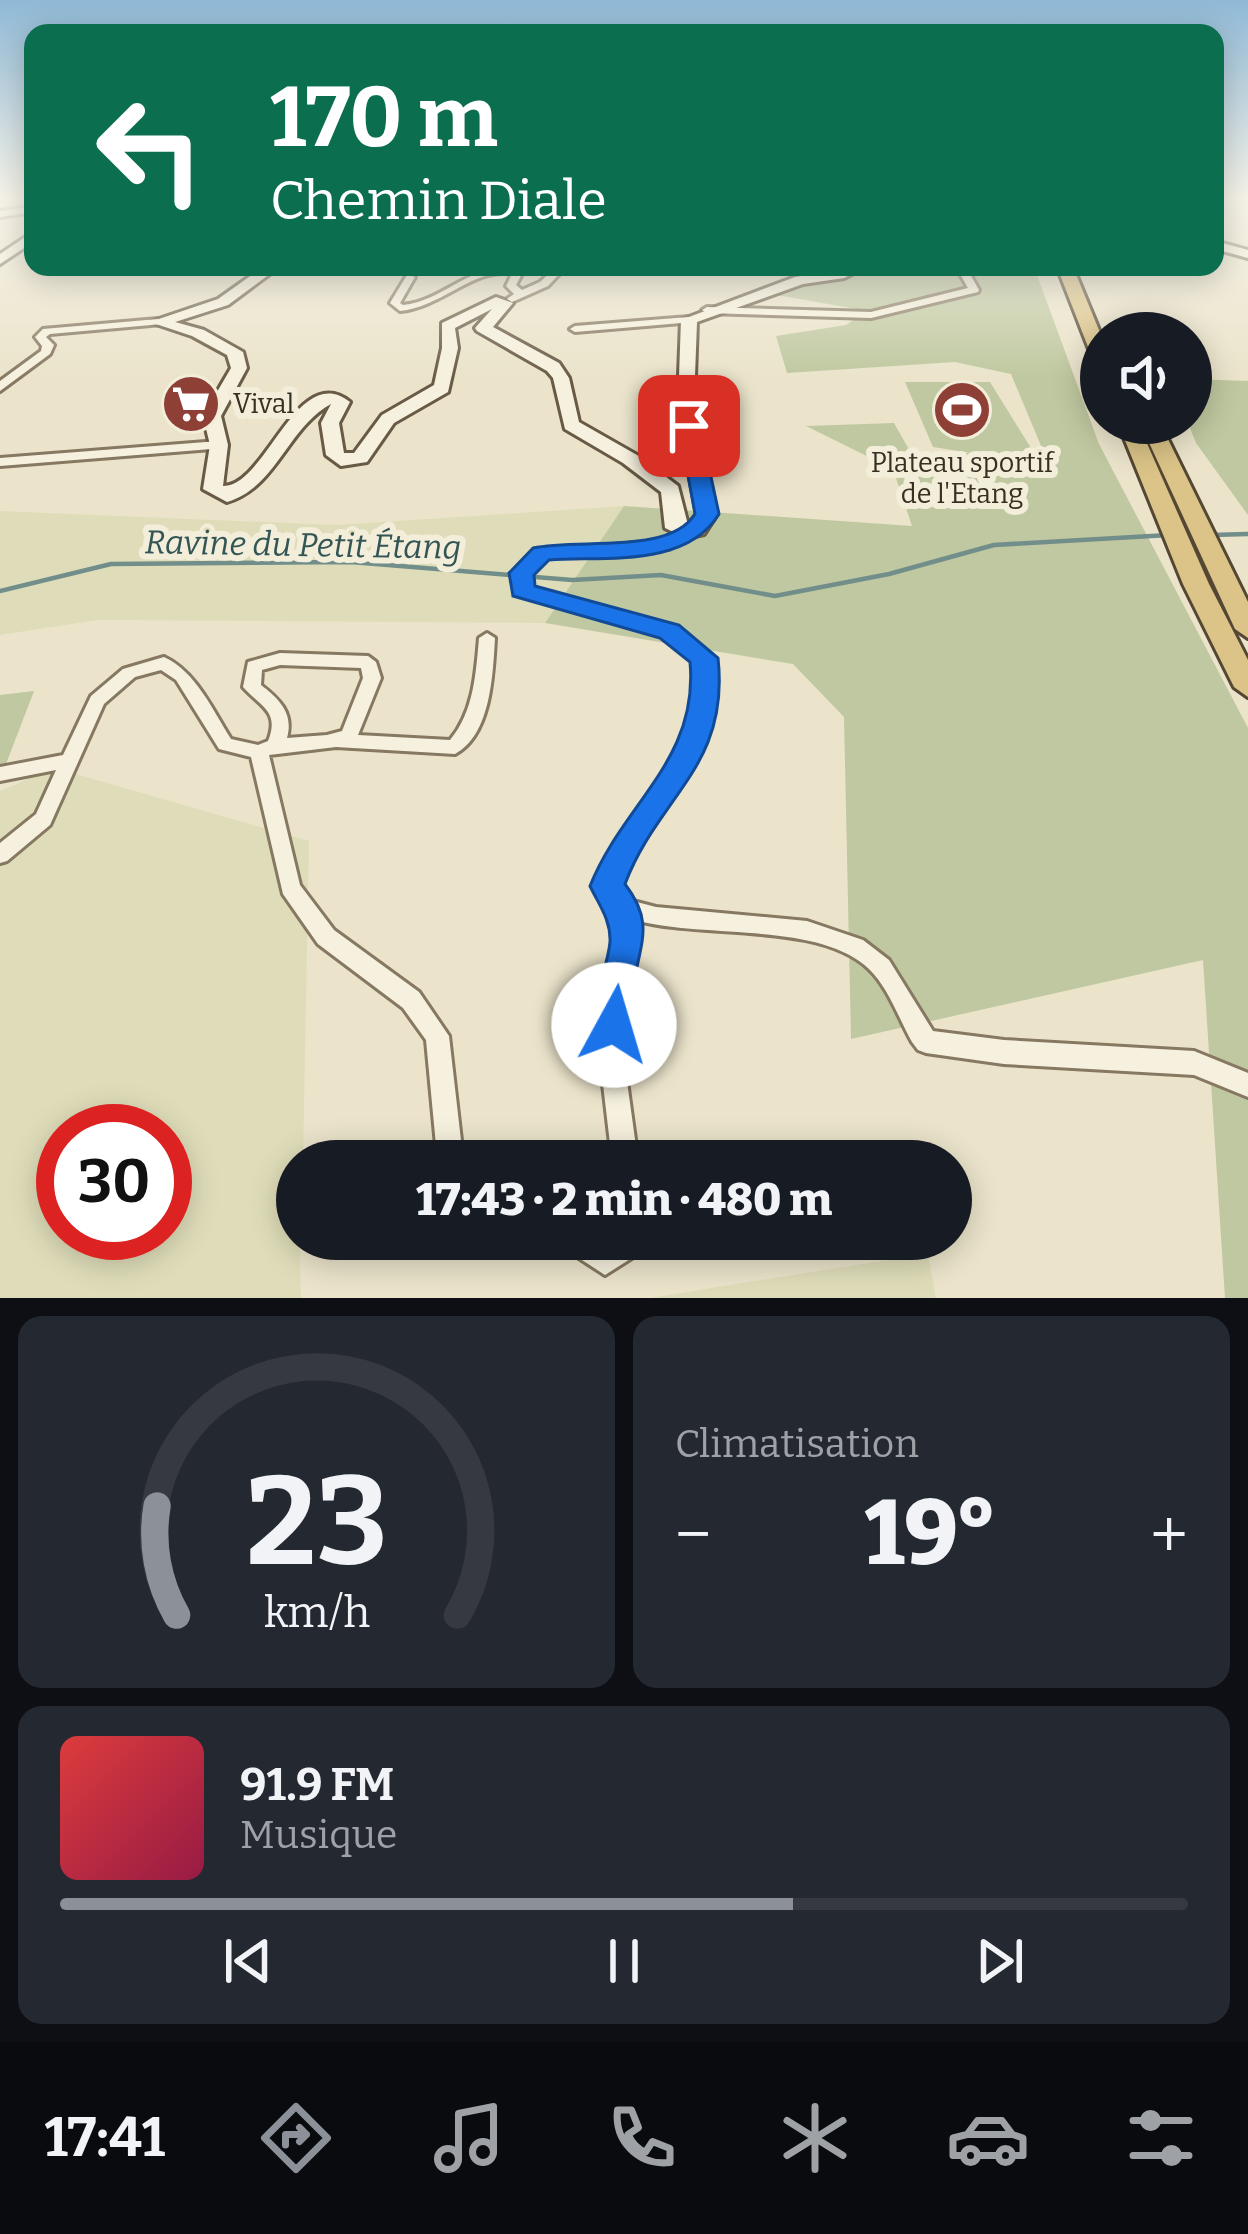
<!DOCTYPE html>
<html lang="fr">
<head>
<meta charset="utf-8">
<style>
	:root { --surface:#171b24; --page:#242831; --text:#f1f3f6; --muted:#9ea1a6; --line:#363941; --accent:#8c9099 }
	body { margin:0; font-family:Bitter,serif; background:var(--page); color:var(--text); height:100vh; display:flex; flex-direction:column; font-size:45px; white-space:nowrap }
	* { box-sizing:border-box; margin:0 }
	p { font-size:39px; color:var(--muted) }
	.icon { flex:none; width:66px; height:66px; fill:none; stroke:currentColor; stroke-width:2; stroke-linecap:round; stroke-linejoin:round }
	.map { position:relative; height:1298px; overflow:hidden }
	.side { display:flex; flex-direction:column; gap:18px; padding:18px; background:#0d0f14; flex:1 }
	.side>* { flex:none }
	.hud { position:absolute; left:24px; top:24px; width:1200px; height:252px; border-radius:24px; box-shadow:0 6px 30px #0003; background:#0b6e4f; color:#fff; overflow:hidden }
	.tools { position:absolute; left:1080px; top:312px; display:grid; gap:24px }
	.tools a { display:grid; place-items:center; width:132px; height:132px; border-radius:50%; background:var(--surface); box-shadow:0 6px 30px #0003; font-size:60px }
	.speed { position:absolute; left:36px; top:1104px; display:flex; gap:24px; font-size:60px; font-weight:700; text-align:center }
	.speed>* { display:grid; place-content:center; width:156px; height:156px; border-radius:50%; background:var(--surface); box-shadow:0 6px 30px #0003; line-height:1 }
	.speed .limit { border:18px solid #d22; background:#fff; color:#111 }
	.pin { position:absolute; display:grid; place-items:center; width:102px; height:102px; color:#fff; margin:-51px; border-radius:24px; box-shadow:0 6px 18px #0006 }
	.me { position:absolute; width:132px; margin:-66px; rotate:6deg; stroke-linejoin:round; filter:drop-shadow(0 0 9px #0008) }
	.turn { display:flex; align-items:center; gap:42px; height:252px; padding:0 48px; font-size:54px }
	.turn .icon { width:156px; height:156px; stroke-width:2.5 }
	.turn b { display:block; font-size:84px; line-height:102px }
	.big { font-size:90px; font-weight:800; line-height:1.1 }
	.side .widget { flex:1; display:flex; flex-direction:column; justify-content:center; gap:18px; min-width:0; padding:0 42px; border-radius:24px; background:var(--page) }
	.side .dial { align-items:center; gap:0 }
	.dial svg { height:312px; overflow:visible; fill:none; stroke:var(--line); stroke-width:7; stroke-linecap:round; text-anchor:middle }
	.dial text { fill:var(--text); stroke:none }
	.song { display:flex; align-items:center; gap:36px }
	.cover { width:144px; height:144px; border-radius:18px; background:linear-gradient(135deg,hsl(0 70% 55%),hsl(340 70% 35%)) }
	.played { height:12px; border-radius:6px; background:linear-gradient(90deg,var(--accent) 65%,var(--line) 65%) }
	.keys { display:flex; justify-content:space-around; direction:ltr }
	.heat { display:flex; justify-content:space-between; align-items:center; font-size:66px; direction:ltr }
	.side .tiles { flex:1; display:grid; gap:18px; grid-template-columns:1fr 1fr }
	.widget:last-child { grid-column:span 2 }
	.trip { position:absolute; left:276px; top:1140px; width:696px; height:120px; border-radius:60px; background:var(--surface); box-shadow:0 6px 30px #0003; font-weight:800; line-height:120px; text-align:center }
	.tab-bar { display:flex; height:192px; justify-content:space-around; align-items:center; background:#090b0e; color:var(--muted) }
	.tab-bar .icon { width:84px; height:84px }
	.tab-bar .active { color:var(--accent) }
	.tab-bar b { font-size:54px; color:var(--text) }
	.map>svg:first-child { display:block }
	.farmland { fill:#dfddb9; fill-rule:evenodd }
	.green { fill:#bfc8a0 }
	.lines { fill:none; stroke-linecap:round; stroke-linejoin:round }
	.stream { stroke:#728e8a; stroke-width:4.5 }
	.minor-casing { stroke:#867861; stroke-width:6 }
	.secondary-casing { stroke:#685a44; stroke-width:6 }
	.trunk-casing { stroke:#544734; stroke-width:6 }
	.minor { fill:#f6f1de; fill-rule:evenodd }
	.secondary { fill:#f6f1de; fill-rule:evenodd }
	.trunk { fill:#dcc488; fill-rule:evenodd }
	.route { fill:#1a73e8; stroke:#114b97; stroke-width:3 }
	.labels { text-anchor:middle; stroke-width:12; stroke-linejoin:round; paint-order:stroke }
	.far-poi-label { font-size:27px; fill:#382f23; stroke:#f3eeda; text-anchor:start }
	.water-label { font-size:33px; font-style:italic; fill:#345556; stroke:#f3eeda }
</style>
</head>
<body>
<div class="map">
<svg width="1248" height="1298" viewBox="0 0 1248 1298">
	<rect width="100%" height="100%" fill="#ebe4cb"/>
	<!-- farmland -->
	<g class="farmland">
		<polygon points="624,506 545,623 98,620 0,635 0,511 337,525"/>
		<path d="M 55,768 L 309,841 L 303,1161 L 297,1161 L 301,1298 L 0,1298 L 0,791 ZM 63,1131 L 165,1131 L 165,1233 L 63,1233 Z"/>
		<polygon points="928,1254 936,1298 650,1298 811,1272"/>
	</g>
	<!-- green -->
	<g class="green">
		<polygon points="868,267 1034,267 1099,444 1248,728 1248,1298 1225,1298 1203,960 851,1039 844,717 793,664 545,623 624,506 912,526 893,469 806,426 894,423 911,453 971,453 933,447 905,382 990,382 1034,453 1044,453 1011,374 955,362 787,373 776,336 846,325 867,311 766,293 857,274"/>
		<polygon points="1191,379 1248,381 1248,515 1196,443 1188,423"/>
		<polygon points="34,691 6,764 0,765 0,695"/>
	</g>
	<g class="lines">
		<!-- stream -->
		<g class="stream">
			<polyline points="1211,535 1248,534"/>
			<polyline points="0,591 111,564 351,562 572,580 661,575 775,596 889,574 994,545 1169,535"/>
		</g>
		<!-- minor casing -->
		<g class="minor-casing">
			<g id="minor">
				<polygon points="33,206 33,212 0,217 0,211"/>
				<polygon points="361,267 356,270 271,273 266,270 274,267"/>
				<path d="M 508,267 L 523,272 L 516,285 L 522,290 L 540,282 L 556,267 L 566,267 L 548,286 L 512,302 L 507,299 L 514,294 L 506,286 L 512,274 C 476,266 442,307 400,311 L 390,303 L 407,275 L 415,277 L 400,303 L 403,305 C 442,301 467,267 508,267 Z"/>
				<polygon points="956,267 966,267 979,290 978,292 871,318 707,313 702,310 707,307 871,312 968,288"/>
				<polygon points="689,317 694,320 693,322 575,332 570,329 575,326"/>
				<polygon points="158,319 163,322 162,324 50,334 46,337 54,345 50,354 0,391 0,381 41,351 42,346 35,337 43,329"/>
				<polygon points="219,441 225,445 224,448 0,466 0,458"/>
				<path d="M 686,528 L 693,532 L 669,549 L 546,558 L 529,574 L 530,588 L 676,627 L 712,659 C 713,682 714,704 708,726 C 692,785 643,831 618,886 L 629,900 L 656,907 L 807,921 L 863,940 L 889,960 L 933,1031 L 1004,1040 L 1194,1051 L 1248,1073 L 1248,1097 L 1194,1075 L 1004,1064 L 926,1053 L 918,1050 L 912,1042 C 899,1019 888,987 869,969 C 819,921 702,939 635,920 L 639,942 L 626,983 L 625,1067 L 638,1161 L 612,1161 L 601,1067 L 604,983 L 617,942 L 612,910 L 597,887 L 614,850 L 679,754 L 689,728 L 696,696 L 696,661 L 664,635 L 517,594 L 513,573 L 537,551 L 665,541 Z"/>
				<path d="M 487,633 L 495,638 C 493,674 491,735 455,754 L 336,747 L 269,755 L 300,885 L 334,930 L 419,992 L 449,1036 L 462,1149 L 467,1152 L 471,1161 L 439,1161 L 437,1156 L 426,1040 L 403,1008 L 318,944 L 283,894 L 251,757 L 219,749 L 176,680 L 161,670 L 135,677 L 104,704 L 50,825 L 7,861 L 0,863 L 0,843 L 36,814 L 56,770 L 0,781 L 0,767 L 63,755 L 91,696 L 123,669 L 164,657 C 196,672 212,709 231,739 L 258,745 L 268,741 C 280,711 261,707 243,687 L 248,662 L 280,653 L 368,656 L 376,662 L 381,678 L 358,735 L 450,740 C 474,712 476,672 479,638 ZM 280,665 L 361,668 L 363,678 L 342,731 L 327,735 L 287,738 C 294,713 279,699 261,685 L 262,670 Z"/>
				<polygon points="561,1239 598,1239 605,1244 613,1239 650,1239 646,1249 605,1275 565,1249"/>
			</g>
		</g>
		<!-- secondary casing -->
		<g class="secondary-casing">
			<g id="secondary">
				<polygon points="33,232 33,242 0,264 0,254"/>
				<polygon points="1215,241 1248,250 1248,258 1215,249"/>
				<path d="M 263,267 L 279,267 L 228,305 L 175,322 L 204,330 L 243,352 L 247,368 L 221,416 L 228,445 L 223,486 C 266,487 297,360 350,402 L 339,423 L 344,453 L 354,453 L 382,415 L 434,385 L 442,348 L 442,323 L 496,297 L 513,303 L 493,327 L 559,363 L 569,378 L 579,422 L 637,455 L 678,486 L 688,525 L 697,514 L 680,426 L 688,400 L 679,376 L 681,320 L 795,277 L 841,270 L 841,267 L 855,267 L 856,272 L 844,278 L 803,284 L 697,322 L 695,376 L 706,400 L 698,426 L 717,514 L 704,534 L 686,538 L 665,528 L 661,492 L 623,463 L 565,429 L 553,378 L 547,371 L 477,331 L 475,328 L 492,309 L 455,328 L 458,348 L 448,392 L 394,423 L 367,462 L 341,466 L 326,455 L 321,423 L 331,404 C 287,428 277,487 227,502 L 203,489 L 210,445 L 203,416 L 231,368 L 227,355 L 192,336 L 150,322 L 218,299 Z"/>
			</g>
		</g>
		<!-- trunk casing -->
		<g class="trunk-casing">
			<g id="trunk">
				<polygon points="1057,267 1073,267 1101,335 1101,363 1092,357"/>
				<polygon points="1118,423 1138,423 1209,584 1248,660 1248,697 1234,687 1183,584"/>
				<polygon points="1140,423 1160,423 1248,602 1248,638 1235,629"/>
			</g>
		</g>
		<!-- minor -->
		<use href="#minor" class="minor"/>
		<!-- secondary -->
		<use href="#secondary" class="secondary"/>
		<!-- trunk -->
		<use href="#trunk" class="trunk"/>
	</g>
	<!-- sky -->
	<linearGradient id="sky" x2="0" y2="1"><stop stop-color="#8fb9d6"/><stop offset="0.52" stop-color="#f6f3e8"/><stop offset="1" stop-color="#f6f3e8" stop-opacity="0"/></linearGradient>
	<rect width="1248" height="379" fill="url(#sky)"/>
	<!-- route -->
	<path class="route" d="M 689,420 L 700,426 L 719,514 C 686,568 605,556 549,560 L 534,575 L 535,586 L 679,625 L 718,658 C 730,767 658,796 625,884 C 654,922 641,941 634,982 C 631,1002 636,1019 627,1038 L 614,1044 L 600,1038 C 585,1003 607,976 610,942 C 611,920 599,905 590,886 C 623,803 699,760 690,662 L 660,638 L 513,596 L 509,573 L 533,548 C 578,538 670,555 695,514 L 679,426 Z"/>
	<!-- icons -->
	<defs>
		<g id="supermarket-disc" transform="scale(3)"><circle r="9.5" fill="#8e4037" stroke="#f3eeda"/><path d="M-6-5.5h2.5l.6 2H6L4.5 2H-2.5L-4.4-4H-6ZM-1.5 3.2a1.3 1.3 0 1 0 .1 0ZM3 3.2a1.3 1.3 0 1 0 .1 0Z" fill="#fff"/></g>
		<g id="stadium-disc" transform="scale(3)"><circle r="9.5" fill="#8e4037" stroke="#f3eeda"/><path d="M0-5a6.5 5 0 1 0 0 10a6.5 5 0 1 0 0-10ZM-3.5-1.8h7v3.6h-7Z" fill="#fff"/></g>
	</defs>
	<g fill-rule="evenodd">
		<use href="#supermarket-disc" x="191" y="404"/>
		<use href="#stadium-disc" x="962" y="410"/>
	</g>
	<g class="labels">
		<!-- far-poi labels -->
		<g class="far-poi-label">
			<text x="233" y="413">Vival</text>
			<text x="962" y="472" text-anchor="middle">Plateau sportif<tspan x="962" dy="31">de l'Etang</tspan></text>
		</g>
		<!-- water labels -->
		<g class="water-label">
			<text transform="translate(303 544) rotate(1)" y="12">Ravine du Petit Étang</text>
		</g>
	</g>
</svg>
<div class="tools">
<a><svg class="icon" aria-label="sound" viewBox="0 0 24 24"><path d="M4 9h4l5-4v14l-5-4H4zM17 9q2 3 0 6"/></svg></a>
</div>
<div class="speed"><div class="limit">30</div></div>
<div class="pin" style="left:689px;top:426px;background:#d93025"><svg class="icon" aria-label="arrive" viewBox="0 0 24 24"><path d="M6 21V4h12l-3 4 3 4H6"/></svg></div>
<svg class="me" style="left:614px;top:1025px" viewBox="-20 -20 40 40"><circle r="19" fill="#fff"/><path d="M0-13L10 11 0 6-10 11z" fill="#1a73e8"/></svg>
<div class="trip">17:43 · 2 min · 480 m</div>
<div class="hud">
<div class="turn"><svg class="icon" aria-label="left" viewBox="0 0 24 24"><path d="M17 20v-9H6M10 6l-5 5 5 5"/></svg><div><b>170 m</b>Chemin Diale</div></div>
</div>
</div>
<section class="side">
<div class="tiles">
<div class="widget dial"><svg viewBox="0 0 100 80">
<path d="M14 69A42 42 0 1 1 86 69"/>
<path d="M14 69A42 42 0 0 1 9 41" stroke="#8c9099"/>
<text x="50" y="56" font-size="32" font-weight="700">23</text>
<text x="50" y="72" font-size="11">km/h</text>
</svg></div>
<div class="widget"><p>Climatisation</p>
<div class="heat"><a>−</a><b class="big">19°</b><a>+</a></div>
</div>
<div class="widget">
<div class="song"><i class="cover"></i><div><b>91.9 FM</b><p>Musique</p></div></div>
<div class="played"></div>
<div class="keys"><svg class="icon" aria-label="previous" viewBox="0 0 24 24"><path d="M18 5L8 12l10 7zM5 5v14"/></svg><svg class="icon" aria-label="pause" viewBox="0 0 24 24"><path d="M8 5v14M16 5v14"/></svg><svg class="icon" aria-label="next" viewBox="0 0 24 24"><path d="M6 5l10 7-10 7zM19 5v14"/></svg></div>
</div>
</div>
</section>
<nav class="tab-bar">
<b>17:41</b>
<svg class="icon active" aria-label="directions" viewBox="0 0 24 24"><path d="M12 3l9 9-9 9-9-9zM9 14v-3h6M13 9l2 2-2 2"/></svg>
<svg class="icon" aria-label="music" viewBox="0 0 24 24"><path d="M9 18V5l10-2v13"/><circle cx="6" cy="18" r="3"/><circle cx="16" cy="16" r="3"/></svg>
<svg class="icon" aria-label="phone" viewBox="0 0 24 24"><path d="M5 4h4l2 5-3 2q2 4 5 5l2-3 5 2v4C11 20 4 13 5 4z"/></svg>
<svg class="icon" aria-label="climate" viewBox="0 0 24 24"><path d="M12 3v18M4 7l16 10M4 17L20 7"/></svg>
<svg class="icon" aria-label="car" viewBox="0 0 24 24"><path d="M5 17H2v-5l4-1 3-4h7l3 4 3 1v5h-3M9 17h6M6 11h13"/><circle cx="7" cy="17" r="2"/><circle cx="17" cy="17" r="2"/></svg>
<svg class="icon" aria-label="filters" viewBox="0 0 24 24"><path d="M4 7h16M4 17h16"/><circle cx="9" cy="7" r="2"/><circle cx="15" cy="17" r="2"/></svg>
</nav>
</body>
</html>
